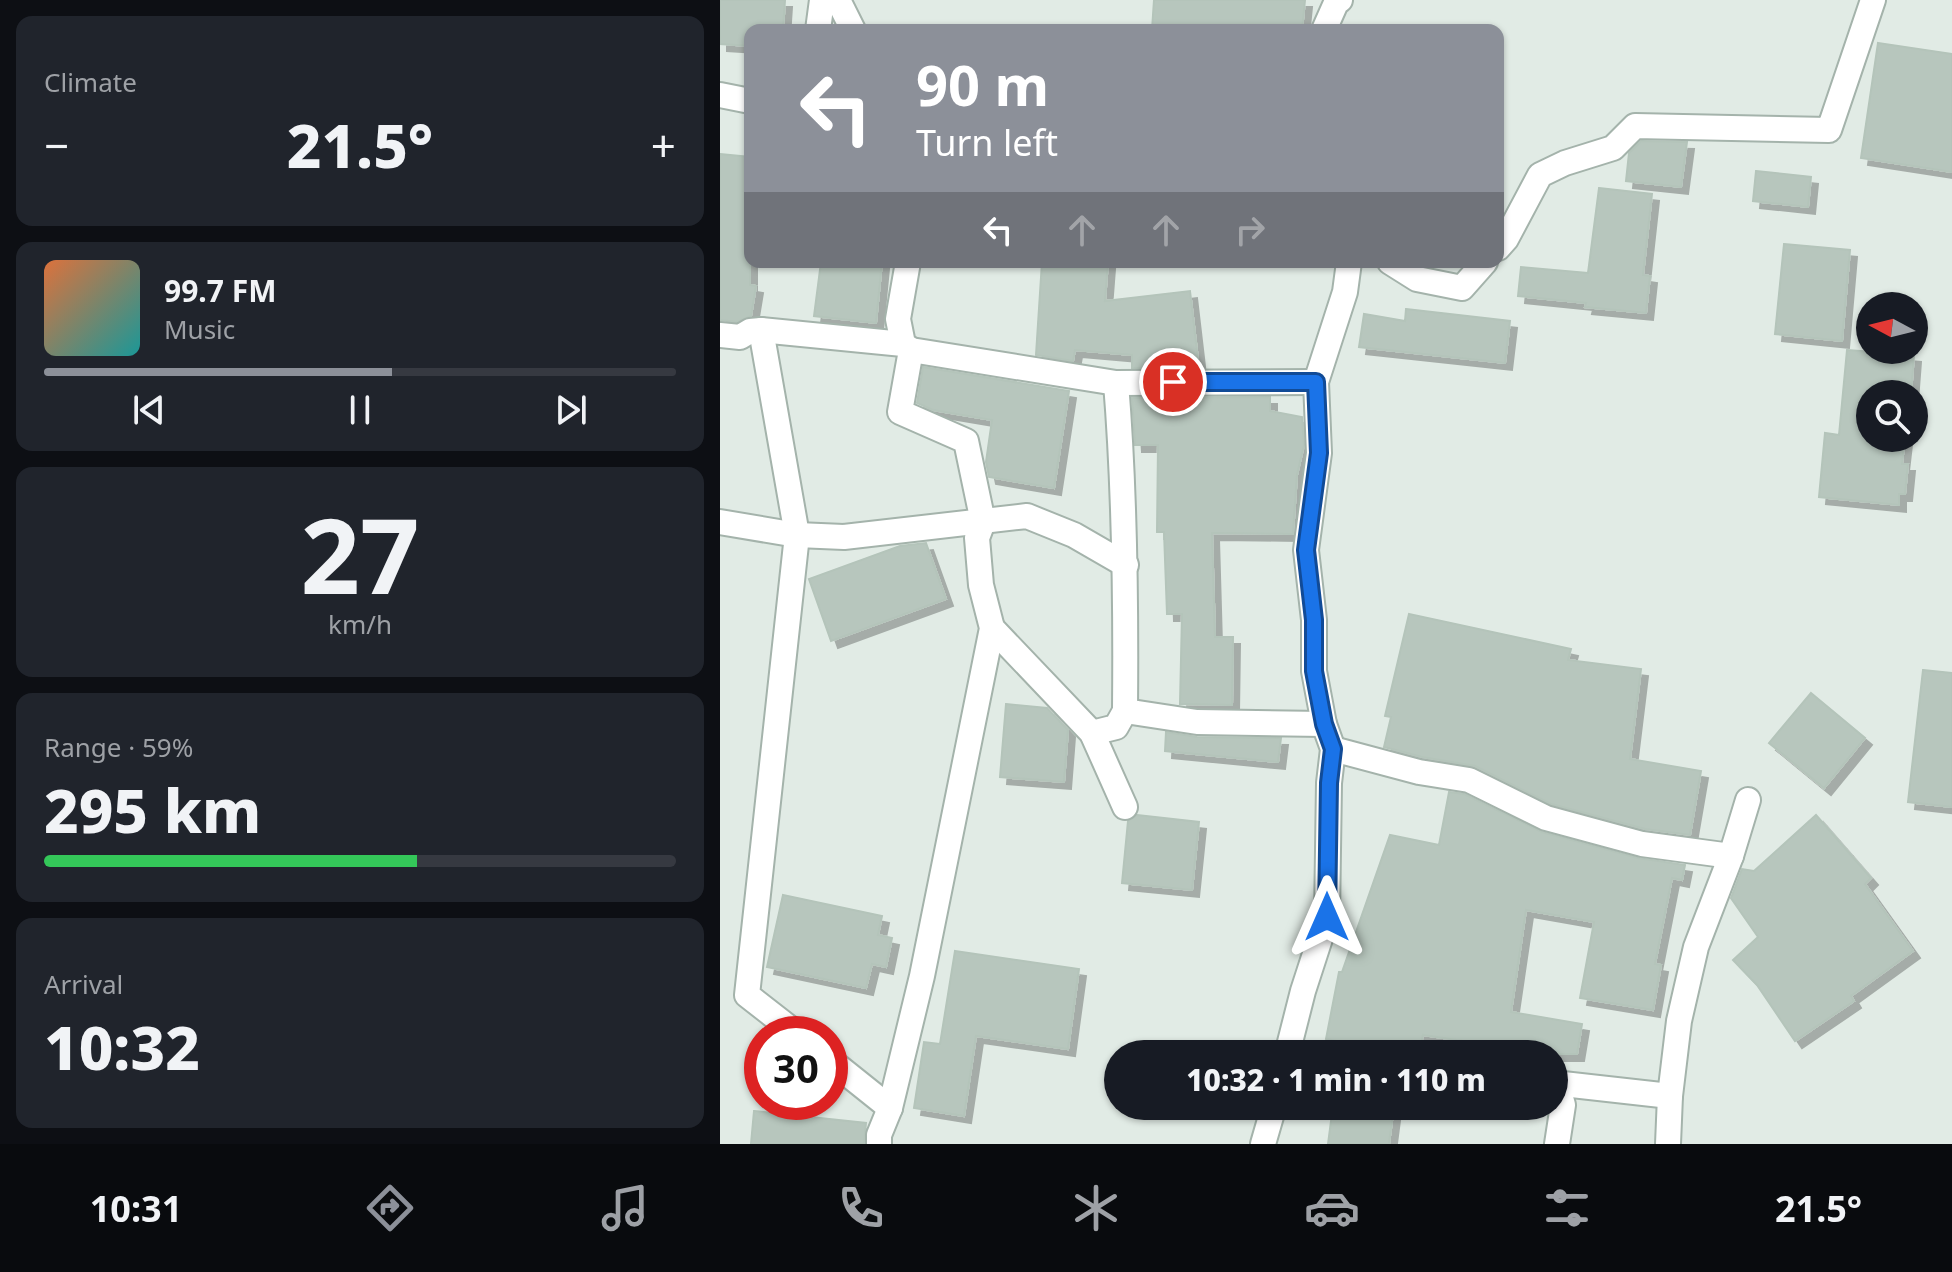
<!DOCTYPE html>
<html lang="en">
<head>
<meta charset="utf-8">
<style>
	:root { --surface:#171b24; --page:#20242c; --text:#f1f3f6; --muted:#9ea1a6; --line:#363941; --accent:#8c9099 }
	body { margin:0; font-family:"Noto Sans",sans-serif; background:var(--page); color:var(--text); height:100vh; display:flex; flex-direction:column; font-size:30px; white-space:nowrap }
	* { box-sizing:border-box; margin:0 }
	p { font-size:26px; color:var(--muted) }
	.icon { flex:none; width:44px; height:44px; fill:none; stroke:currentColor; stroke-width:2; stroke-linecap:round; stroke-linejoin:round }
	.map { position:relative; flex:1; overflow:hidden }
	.drawer { display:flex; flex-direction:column; gap:16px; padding:16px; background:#0d0f14; width:720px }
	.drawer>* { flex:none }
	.banner { position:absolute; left:24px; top:24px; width:760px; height:244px; border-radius:16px; box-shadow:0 2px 6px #0004; background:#8c9099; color:#fff; overflow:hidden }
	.needle { width:52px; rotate:277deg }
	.fabs { position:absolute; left:1136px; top:292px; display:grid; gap:16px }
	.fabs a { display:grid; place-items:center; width:72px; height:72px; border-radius:50%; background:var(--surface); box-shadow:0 2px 6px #0004; font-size:40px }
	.speed { position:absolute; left:24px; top:1016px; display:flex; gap:16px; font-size:40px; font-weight:700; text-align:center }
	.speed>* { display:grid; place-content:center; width:104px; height:104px; border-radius:50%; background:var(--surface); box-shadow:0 2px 6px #0004; line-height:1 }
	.speed .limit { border:12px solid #d22; background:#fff; color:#111 }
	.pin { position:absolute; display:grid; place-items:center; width:68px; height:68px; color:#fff; margin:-34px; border:4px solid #fff; border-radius:50%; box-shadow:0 2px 8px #0007 }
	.me { position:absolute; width:88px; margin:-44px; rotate:0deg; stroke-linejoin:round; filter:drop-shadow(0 0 6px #0008) }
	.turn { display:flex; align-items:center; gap:28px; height:168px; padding:0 40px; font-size:36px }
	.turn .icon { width:104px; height:104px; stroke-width:2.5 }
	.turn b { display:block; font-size:56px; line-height:68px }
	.lanes { display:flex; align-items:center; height:76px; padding:0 40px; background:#0003; justify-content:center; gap:40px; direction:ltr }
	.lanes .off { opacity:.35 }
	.big { font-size:60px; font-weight:800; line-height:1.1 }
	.drawer .widget { flex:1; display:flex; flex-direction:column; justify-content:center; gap:12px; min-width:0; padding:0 28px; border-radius:16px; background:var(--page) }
	.drawer .dial { align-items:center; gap:0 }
	.dial b { font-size:104px; line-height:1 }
	.song { display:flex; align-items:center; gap:24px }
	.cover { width:96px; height:96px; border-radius:12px; background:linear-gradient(135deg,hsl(20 70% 55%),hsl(180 70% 35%)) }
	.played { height:8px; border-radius:4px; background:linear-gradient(90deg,var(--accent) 55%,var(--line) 55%) }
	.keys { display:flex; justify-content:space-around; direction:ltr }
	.heat { display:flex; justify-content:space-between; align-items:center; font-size:44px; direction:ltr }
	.charge { height:12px; border-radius:6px; background:linear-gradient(90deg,#34c759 59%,var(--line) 0) }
	.trip { position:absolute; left:384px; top:1040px; width:464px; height:80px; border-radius:40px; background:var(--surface); box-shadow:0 2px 6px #0004; font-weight:800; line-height:80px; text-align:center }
	.dock { display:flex; height:128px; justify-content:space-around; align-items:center; background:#090b0e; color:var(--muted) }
	.dock .icon { width:56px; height:56px }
	.dock .selected { color:var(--accent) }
	.dock b { font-size:36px; color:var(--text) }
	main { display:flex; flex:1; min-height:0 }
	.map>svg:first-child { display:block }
	.building { fill:#b7c6bd; stroke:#b4c4ba; stroke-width:2; filter:url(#shadow) }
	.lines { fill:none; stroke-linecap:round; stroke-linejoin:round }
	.street-casing { stroke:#a4b3ab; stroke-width:28 }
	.street { stroke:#fff; stroke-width:24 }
	.route-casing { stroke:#114b97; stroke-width:20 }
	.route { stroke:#1a73e8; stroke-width:14 }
</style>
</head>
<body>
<main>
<section class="drawer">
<div class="widget"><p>Climate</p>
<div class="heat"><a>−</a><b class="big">21.5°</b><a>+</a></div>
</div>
<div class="widget">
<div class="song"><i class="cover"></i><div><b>99.7 FM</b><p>Music</p></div></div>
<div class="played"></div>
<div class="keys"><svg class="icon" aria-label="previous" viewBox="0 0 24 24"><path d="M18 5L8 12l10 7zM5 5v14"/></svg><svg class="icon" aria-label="pause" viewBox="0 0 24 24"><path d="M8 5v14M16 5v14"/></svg><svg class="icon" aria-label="next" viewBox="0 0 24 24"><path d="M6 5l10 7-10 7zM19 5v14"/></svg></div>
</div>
<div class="widget dial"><b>27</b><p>km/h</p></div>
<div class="widget"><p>Range · 59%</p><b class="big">295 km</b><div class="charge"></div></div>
<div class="widget"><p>Arrival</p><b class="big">10:32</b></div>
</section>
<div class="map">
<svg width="1232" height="1144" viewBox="0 0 1232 1144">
	<defs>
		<filter id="shadow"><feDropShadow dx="7" dy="7" stdDeviation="0" flood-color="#0004"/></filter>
	</defs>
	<rect width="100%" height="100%" fill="#e1ebe5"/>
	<!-- building -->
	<g class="building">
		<polygon points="0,0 65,0 63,30 30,30 30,46 0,44"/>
		<polygon points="434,0 585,0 582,30 432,30"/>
		<polygon points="1158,43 1232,54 1232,172 1141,158"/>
		<polygon points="921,141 967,142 961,187 906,181 909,153"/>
		<polygon points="0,154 30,157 30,285 36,286 31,316 17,322 0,320"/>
		<polygon points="1036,171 1091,177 1088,207 1033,201"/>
		<polygon points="879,188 932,194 923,275 930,276 926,313 865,307 866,303 798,296 801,267 868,273"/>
		<polygon points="1064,244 1130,250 1122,341 1055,334"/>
		<polygon points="101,262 162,262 156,323 94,316"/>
		<polygon points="322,262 388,262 385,301 470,291 479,368 412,368 412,355 355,350 353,361 316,355"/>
		<polygon points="686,309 790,321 785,363 639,347 644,314 685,321"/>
		<polygon points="1127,350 1194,355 1191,394 1150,394 1150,438 1185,438 1182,464 1188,464 1185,494 1179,494 1179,505 1099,497 1105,433 1119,435"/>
		<polygon points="203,367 349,391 334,488 269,477 266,462 272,420 213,410 197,403"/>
		<polygon points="550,397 550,411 582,417 584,445 577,475 573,534 492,533 495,637 513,637 512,705 460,704 462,614 447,614 444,532 437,532 438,445 415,445 412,398"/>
		<polygon points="206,543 226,599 111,641 89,579 180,546"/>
		<polygon points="689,614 851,649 848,660 921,669 910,759 981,771 970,835 925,829 831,804 755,766 702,757 664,747 671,717 665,716"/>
		<polygon points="1203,670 1232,673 1232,807 1188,802"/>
		<polygon points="1091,693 1145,738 1104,788 1049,743"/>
		<polygon points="286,704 327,708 348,730 344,782 280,777"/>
		<polygon points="446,732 477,737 561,738 558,762 445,751"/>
		<polygon points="729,792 744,794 822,832 918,858 965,865 962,880 952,878 935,964 941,965 933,1010 860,998 874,922 806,910 791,1012 862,1024 857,1054 802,1054 802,1050 703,1035 699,1054 684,1054 606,1039 619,972 622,972 670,835 719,845"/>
		<polygon points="417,815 479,822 472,890 402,883 408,821"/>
		<polygon points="1096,815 1151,878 1145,884 1193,951 1131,996 1134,1001 1075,1041 1037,985 1013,960 1038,937 1011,898 1022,869 1034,871"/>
		<polygon points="63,895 162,916 158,935 172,938 166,967 152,964 146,988 47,967"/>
		<polygon points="235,951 359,969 348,1049 256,1036 244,1116 194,1108 204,1042 220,1044"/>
		<polygon points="613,1106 674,1106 669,1144 608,1144"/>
		<polygon points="34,1111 146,1123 144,1144 31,1144"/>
	</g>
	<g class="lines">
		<!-- street casing -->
		<g class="street-casing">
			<g id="street">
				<polyline points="118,0 133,30"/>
				<polyline points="98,30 102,0"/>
				<polyline points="604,30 616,3 620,0"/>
				<polyline points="0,95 30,101"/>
				<polyline points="778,248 786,239 820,175 845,163 893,148 915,126 1109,130 1153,0"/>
				<polyline points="670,262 697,279 742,288 765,262"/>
				<polyline points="41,330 77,535 27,995 77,1034"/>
				<polyline points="0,335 20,337 30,331 41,330 183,344"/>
				<polyline points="191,350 396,383 596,382"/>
				<polyline points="0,522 77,535 124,537 307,516 354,535 406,565"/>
				<polyline points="272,628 372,733 405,807"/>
				<polyline points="405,711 477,722 604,724"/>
				<path d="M 372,733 L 396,727 L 405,711 C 406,601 405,492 396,383"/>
				<polyline points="613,749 699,772 749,780 826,818 922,844 1011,856"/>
				<polyline points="567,1054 583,991 607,917 609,783 613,749 604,724 594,671 594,620 586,550 599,453 596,382 625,292 629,262"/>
				<polyline points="110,1060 170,1108"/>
				<polyline points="834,1083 950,1096"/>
				<polyline points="837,1084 843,1105 837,1144"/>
				<polyline points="159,1144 159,1135 170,1108 202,976 272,628 261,585 257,538 263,522 246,441 180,412 191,350 183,344 178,319 188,262"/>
				<polyline points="543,1144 554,1106"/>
				<polyline points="948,1144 950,1096 959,1021 976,947 1011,856 1028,800"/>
			</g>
		</g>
		<!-- street -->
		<use href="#street" class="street"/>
	</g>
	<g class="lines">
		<!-- route casing -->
		<g class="route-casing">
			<polyline id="route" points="453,382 596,382 599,453 586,550 594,620 594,671 604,724 613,749 609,783 607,917"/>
		</g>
		<!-- route -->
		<use href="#route" class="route"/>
	</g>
</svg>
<div class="fabs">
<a><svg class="needle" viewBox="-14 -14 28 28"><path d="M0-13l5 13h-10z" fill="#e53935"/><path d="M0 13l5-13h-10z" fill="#9ea1a6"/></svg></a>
<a><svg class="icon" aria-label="search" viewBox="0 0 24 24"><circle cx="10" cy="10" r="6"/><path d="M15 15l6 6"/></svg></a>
</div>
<div class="speed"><div class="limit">30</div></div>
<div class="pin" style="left:453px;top:382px;background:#d93025"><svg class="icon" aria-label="arrive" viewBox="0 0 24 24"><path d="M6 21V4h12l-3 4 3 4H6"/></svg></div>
<svg class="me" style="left:607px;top:917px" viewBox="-20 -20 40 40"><path d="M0-17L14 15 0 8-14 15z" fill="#1a73e8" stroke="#fff" stroke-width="4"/></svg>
<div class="trip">10:32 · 1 min · 110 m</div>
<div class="banner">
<div class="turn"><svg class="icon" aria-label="left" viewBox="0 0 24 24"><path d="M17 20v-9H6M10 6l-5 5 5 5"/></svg><div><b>90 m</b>Turn left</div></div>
<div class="lanes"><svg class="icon" aria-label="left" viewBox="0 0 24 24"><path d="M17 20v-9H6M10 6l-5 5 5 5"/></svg><svg class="icon off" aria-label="ahead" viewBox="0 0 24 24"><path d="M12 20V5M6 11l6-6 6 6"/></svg><svg class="icon off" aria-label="ahead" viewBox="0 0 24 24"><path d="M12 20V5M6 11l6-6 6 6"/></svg><svg class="icon off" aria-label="right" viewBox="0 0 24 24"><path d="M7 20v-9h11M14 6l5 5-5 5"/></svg></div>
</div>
</div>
</main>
<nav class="dock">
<b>10:31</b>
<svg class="icon selected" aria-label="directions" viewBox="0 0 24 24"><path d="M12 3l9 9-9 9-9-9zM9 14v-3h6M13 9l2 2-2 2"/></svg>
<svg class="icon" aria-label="music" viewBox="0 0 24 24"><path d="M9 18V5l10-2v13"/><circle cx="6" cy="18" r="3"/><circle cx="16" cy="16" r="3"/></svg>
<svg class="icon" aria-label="phone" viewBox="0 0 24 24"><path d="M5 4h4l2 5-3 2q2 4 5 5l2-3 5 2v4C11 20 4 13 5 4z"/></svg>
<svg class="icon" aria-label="climate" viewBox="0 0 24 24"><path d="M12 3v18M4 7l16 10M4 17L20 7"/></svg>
<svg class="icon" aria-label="car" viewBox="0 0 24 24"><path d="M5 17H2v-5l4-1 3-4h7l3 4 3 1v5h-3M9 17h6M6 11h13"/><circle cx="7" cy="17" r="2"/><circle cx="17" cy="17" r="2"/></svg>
<svg class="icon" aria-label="filters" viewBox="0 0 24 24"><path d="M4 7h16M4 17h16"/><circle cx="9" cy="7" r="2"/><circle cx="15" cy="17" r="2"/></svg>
<b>21.5°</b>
</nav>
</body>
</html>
